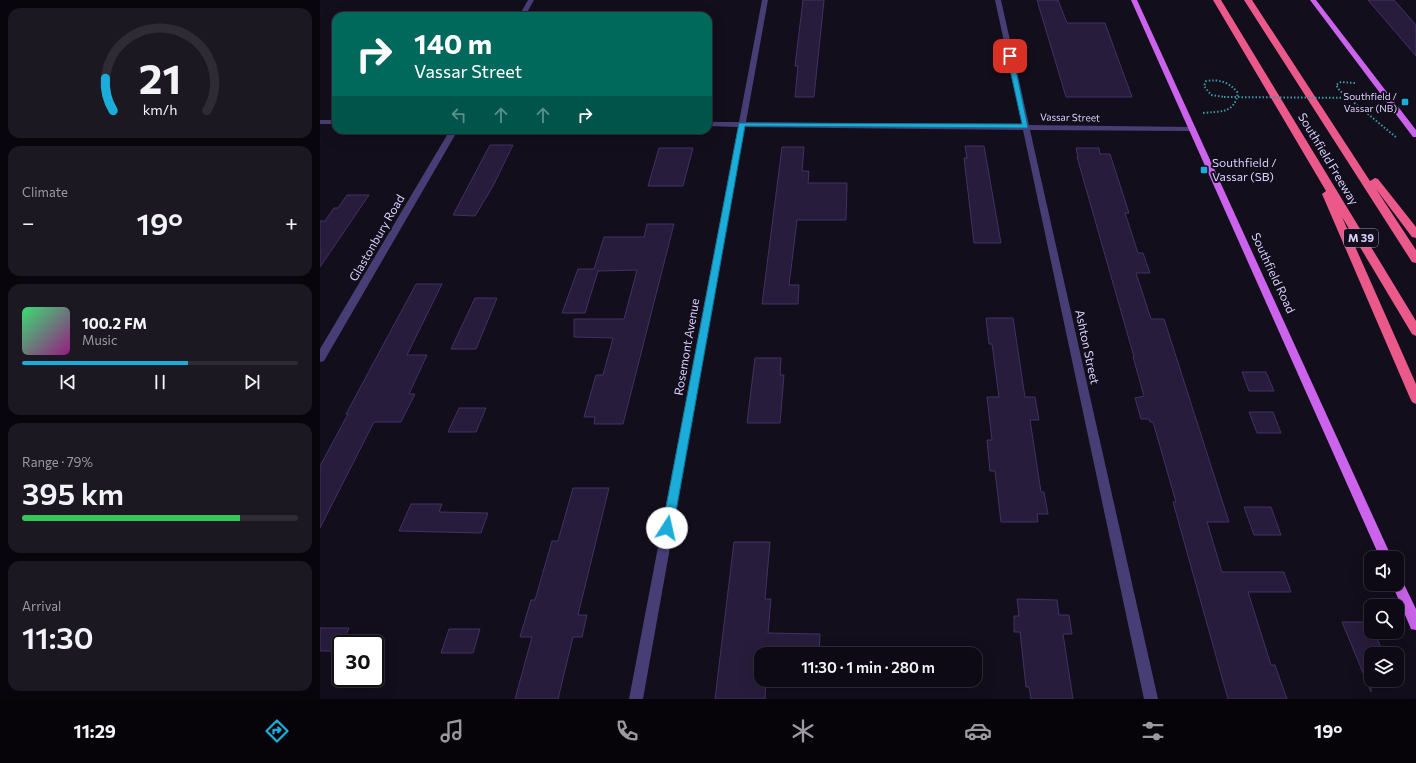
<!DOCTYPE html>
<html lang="en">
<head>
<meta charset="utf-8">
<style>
	:root { --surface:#0e0a15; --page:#1c1822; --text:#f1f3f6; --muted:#9b9aa0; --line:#2e2b34; --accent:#1bacd9 }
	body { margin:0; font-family:Commissioner,sans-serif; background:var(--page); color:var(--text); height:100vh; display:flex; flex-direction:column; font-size:15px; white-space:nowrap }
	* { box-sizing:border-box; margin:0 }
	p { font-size:13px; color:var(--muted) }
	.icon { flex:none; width:22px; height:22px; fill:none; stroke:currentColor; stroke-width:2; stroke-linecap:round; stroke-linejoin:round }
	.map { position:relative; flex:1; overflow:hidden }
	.details { display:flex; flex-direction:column; gap:8px; padding:8px; background:#08060c; width:320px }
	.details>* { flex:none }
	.guide { position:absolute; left:12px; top:12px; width:380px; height:122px; border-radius:12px; box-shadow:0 4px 16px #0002,0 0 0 1px var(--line); background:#00695c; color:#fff; overflow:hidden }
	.fabs { position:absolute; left:1044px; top:551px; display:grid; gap:8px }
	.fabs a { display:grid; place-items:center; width:40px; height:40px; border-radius:8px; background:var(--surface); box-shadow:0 4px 16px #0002,0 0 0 1px var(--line); font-size:20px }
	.speed { position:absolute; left:12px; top:635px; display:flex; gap:8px; font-size:20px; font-weight:700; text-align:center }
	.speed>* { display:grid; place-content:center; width:52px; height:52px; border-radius:50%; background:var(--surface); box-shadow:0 4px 16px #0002,0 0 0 1px var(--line); line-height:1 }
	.speed .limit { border:2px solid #111; border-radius:6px; background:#fff; color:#111 }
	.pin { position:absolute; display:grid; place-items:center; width:34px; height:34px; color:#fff; margin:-17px; border-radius:8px; box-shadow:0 2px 6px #0006 }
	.me { position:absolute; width:44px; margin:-22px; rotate:10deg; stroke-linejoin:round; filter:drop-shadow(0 0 3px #0008) }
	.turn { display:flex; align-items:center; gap:14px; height:84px; padding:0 16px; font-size:18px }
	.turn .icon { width:52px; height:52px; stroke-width:2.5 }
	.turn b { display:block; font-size:28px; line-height:34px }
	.lanes { display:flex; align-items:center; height:38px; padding:0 16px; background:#0003; justify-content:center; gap:20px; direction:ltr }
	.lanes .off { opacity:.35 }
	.big { font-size:30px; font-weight:600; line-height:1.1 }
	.details .tile { flex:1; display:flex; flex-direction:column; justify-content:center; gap:6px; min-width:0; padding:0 14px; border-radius:12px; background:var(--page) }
	.details .dial { align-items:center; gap:0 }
	.dial svg { height:104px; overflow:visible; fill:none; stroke:var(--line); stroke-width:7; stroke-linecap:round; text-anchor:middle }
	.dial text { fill:var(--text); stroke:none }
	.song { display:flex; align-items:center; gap:12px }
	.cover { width:48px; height:48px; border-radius:6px; background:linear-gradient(135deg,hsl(140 70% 55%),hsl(310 70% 35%)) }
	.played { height:4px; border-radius:2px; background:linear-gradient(90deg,var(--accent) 60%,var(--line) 60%) }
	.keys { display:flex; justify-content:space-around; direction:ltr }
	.heat { display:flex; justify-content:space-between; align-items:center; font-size:22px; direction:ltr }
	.charge { height:6px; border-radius:3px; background:linear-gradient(90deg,#34c759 79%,var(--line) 0) }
	.trip { position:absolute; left:434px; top:647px; width:228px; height:40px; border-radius:12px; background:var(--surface); box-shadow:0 4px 16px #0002,0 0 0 1px var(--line); font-weight:600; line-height:40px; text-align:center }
	.menu { display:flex; height:64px; justify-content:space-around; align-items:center; background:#060408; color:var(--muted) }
	.menu .icon { width:28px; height:28px }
	.menu .active { color:var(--accent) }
	.menu b { font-size:18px; color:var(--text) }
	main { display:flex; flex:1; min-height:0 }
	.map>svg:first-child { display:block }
	.building { fill:#271c3b; stroke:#423164 }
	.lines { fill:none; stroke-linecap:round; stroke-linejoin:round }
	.path { stroke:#3b99a1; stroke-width:2; stroke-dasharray:1.5 2; stroke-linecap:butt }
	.minor { fill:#483e76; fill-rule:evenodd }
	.major { fill:#cb63ec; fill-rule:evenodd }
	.highway { fill:#ea598a; fill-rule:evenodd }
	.path-bridge { stroke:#3b99a1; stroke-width:2; stroke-dasharray:1.5 2; stroke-linecap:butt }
	.route { fill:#1bacd9; stroke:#12708d }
	.poi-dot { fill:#1bacd9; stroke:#120e1c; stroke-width:1.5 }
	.labels { text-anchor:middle; stroke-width:4; stroke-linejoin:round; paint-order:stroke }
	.far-poi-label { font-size:10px; fill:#dacff9; stroke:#120e1c; text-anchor:end }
	.far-street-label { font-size:10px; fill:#dacff9; stroke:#120e1c }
	.shield { fill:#120e1c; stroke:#9e95b7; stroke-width:1 }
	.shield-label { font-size:11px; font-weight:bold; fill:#dacff9 }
	.street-label { font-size:12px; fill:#dacff9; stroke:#120e1c }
	.poi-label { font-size:12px; fill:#dacff9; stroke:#120e1c; text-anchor:start }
</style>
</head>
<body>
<main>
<section class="details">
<div class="tile dial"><svg viewBox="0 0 100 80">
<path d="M14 69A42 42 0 1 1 86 69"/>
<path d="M14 69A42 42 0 0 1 8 44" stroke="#1bacd9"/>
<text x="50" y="56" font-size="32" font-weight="700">21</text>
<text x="50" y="72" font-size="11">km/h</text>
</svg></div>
<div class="tile"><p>Climate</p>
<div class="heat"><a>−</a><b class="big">19°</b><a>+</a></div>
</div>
<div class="tile">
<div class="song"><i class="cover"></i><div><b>100.2 FM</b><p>Music</p></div></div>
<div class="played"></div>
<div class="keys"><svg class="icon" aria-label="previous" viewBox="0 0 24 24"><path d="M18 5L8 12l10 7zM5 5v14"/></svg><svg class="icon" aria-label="pause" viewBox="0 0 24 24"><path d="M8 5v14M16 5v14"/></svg><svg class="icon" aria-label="next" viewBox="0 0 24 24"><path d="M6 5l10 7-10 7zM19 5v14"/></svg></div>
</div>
<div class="tile"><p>Range · 79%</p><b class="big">395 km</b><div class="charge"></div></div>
<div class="tile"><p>Arrival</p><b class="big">11:30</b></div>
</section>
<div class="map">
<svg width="1096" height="699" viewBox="0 0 1096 699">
	<rect width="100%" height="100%" fill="#120e1c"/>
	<!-- building -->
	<g class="building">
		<polygon points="483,0 504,0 494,97 475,97 478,66 475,66"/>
		<polygon points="717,0 738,0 747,23 785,23 812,97 746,97"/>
		<polygon points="1048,0 1074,0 1096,25 1096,56"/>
		<polygon points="170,145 193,145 173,186 155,216 133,215"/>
		<polygon points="645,146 664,146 681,243 654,243 644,158 647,158"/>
		<polygon points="462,147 484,147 482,171 489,171 488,183 527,183 526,220 477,220 469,285 479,285 478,304 442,304"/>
		<polygon points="339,148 373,148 363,186 328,186"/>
		<polygon points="756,148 779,148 780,154 790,154 809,213 805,213 818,253 823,253 830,273 816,273 831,319 844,319 909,522 887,522 902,572 964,572 971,592 928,592 951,665 955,665 967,699 908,699 853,502 856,502 833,422 830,422 829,419 821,419 815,398 824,396 813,357 814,357 757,157 758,157"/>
		<polygon points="27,195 49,195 0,267 0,221 5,221 14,208 18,208"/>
		<polygon points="327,224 354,224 303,424 274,424 275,417 264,417 276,375 283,375 293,338 254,337 254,319 304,319 317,270 278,271 265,313 242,313 258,269 274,269 284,237 324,237"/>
		<polygon points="96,284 122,284 87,355 107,355 89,394 95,394 81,422 54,422 0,528 0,466 28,414 26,414"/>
		<polygon points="155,298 177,298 156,349 131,349"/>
		<polygon points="666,318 693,318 705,397 715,397 719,420 710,420 721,492 724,492 728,514 717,514 718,522 681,522 675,471 670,471 667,440 672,440 667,397 679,397 672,344 669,344"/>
		<polygon points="435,358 461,358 460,375 464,375 460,423 427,423"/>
		<polygon points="922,372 946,372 954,391 929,391"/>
		<polygon points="139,408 166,408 156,432 128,432"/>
		<polygon points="929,412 953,412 961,433 937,433"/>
		<polygon points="253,488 289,488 258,615 267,615 262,637 253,637 238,699 195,699 212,637 200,637 211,600 215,600 232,541 238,541"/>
		<polygon points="91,504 122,504 119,512 168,513 161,533 79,531"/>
		<polygon points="924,507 951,507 961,535 934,535"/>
		<polygon points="414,542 450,542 445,599 451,599 448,633 500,634 499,654 441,654 441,680 446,680 445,699 395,699"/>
		<polygon points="697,599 737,600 739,615 749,615 752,634 743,634 753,699 711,699 709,687 706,687 700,632 694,632 694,616 699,616"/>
		<polygon points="1022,622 1050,622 1051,632 1054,632 1064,654 1051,654 1051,692"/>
		<polygon points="0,628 29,628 19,651 0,651"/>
		<polygon points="129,629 160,629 153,653 121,653"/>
	</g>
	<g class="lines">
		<!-- path -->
		<g class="path">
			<polyline points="1035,83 1021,82 1016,85 1020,91 1077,138"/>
			<polyline points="1040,98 1045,95"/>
			<path d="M 883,113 C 901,111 914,114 918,93 C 909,82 900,79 886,81 L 884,86 L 891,95 L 904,97"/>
		</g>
		<!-- minor -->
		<g class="minor">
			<polygon points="208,0 214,0 205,16 199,16"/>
			<polygon points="442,0 448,0 426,122 702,125 675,0 681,0 709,125 871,127 875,129 871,131 710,130 838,699 824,699 703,130 425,127 323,699 309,699 418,127 388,126 388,122 419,122"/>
			<rect x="0" y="120" width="16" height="4"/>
			<polygon points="130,130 138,130 4,361 0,362 0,349"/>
		</g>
		<!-- major -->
		<g class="major">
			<polygon points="811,0 817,0 1072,558 1060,558"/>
			<polygon points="990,0 996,0 1096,130 1096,137 1093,137"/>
			<polygon points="1077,576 1081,578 1096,609 1096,630 1091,629 1072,584 1077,584"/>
		</g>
		<!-- highway -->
		<g class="highway">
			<polygon points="893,0 901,0 1096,321 1096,336 1092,334 1022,217 1096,384 1096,404 1092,402 1090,398 1002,194 1006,191"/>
			<polygon points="924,0 932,0 1050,181 1055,178 1058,179 1096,227 1096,238 1092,237 1056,189 1096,250 1096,263 1092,262"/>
		</g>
		<!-- path-bridge -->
		<polyline class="path-bridge" points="904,97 1040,98"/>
	</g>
	<!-- route -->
	<polygon class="route" points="690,54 693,56 708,128 425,126 353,528 351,532 347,533 343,532 342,528 419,123 702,124 687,56"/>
	<!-- markers -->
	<g class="poi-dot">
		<rect x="1081" y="98" width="8" height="8" rx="2"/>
		<rect x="880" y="166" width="8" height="8" rx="2"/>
	</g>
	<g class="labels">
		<!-- far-poi labels -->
		<g class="far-poi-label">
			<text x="1077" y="100">Southfield /<tspan x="1077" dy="12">Vassar (NB)</tspan></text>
		</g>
		<!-- far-street labels -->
		<g class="far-street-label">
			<text transform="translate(750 117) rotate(1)" y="4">Vassar Street</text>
		</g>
		<!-- shield labels -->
		<rect class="shield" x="1024" y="229" width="34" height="18" rx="3"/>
		<g class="shield-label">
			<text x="1041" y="242">M 39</text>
		</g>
		<!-- street labels -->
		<g class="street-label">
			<text transform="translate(1008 159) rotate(59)" y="4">Southfield Freeway</text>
			<text transform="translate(57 238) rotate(-60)" y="4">Glastonbury Road</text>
			<text transform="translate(953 273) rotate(65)" y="4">Southfield Road</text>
			<text transform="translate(367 347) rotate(-80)" y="4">Rosemont Avenue</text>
			<text transform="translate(767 347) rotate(78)" y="4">Ashton Street</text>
		</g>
		<!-- poi labels -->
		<g class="poi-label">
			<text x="892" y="167">Southfield /<tspan x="892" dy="14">Vassar (SB)</tspan></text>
		</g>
	</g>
</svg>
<div class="fabs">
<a><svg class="icon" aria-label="sound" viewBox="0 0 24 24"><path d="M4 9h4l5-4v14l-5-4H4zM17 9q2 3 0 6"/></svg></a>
<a><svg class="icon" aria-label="search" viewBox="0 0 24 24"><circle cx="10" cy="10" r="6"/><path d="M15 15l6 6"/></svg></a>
<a><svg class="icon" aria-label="layers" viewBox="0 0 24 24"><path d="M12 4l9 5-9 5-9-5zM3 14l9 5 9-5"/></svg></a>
</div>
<div class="speed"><div class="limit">30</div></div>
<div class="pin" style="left:690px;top:56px;background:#d93025"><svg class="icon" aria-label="arrive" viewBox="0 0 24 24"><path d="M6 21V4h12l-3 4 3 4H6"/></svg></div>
<svg class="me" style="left:347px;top:528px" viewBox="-20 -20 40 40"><circle r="19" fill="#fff"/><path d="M0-13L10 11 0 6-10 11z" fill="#1bacd9"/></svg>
<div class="trip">11:30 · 1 min · 280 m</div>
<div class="guide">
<div class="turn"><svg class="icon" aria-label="right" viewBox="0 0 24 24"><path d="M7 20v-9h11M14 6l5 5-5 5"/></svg><div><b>140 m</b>Vassar Street</div></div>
<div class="lanes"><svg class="icon off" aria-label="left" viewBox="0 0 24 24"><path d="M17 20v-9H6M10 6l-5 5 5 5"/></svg><svg class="icon off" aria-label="ahead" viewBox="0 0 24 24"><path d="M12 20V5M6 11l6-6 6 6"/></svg><svg class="icon off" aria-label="ahead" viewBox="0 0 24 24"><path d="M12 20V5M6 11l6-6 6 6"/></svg><svg class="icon" aria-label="right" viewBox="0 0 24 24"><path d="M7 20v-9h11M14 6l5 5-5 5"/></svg></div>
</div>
</div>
</main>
<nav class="menu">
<b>11:29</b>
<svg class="icon active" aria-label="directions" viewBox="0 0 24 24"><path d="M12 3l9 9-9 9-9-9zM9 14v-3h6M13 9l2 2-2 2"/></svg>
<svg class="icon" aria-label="music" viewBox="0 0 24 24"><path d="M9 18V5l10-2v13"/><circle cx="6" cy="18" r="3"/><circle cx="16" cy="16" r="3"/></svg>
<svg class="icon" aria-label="phone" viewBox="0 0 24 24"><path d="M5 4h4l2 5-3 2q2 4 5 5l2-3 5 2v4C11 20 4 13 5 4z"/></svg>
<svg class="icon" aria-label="climate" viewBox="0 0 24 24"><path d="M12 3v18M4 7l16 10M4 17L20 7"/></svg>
<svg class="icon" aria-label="car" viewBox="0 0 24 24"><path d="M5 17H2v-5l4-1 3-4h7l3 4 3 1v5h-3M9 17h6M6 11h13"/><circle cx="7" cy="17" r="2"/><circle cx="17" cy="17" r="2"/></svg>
<svg class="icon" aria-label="filters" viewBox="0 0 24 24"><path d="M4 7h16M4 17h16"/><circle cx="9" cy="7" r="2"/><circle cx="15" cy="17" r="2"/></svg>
<b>19°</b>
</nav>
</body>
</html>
